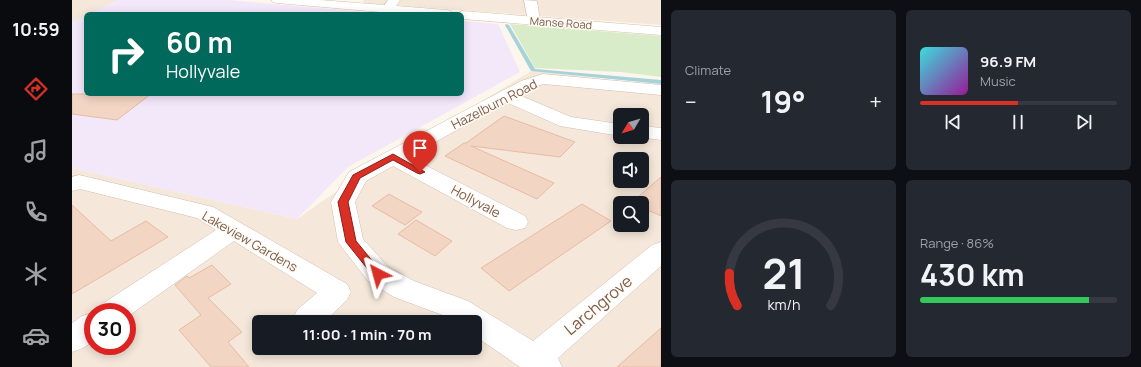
<!DOCTYPE html>
<html lang="en">
<head>
<meta charset="utf-8">
<style>
	:root { --surface:#171b24; --page:#242831; --text:#f1f3f6; --muted:#9ea1a6; --line:#363941; --accent:#d93025 }
	body { margin:0; font-family:Manrope,sans-serif; background:var(--page); color:var(--text); height:100vh; display:flex; flex-direction:column; font-size:15px; white-space:nowrap }
	* { box-sizing:border-box; margin:0 }
	p { font-size:13px; color:var(--muted) }
	.icon { flex:none; width:22px; height:22px; fill:none; stroke:currentColor; stroke-width:2; stroke-linecap:round; stroke-linejoin:round }
	.map { position:relative; flex:1; overflow:hidden }
	.details { display:flex; flex-direction:column; gap:10px; padding:10px; background:#0d0f14; width:480px }
	.details>* { flex:none }
	.banner { position:absolute; left:12px; top:12px; width:380px; height:84px; border-radius:6px; box-shadow:0 2px 10px #0003; background:#00695c; color:#fff; overflow:hidden }
	.needle { width:26px; rotate:232deg }
	.fabs { position:absolute; left:541px; top:108px; display:grid; gap:8px }
	.fabs a { display:grid; place-items:center; width:36px; height:36px; border-radius:6px; background:var(--surface); box-shadow:0 2px 10px #0003; font-size:20px }
	.speed { position:absolute; left:12px; top:303px; display:flex; gap:8px; font-size:20px; font-weight:700; text-align:center }
	.speed>* { display:grid; place-content:center; width:52px; height:52px; border-radius:50%; background:var(--surface); box-shadow:0 2px 10px #0003; line-height:1 }
	.speed .limit { border:6px solid #d22; background:#fff; color:#111 }
	.pin { position:absolute; display:grid; place-items:center; width:34px; height:34px; color:#fff; margin:-41px -17px; border-radius:50% 50% 50% 0; rotate:-45deg; box-shadow:0 0 4px #0007 }
	.pin .icon { rotate:45deg }
	.me { position:absolute; width:44px; margin:-22px; rotate:321deg; stroke-linejoin:round; filter:drop-shadow(0 0 3px #0008) }
	.turn { display:flex; align-items:center; gap:14px; height:84px; padding:0 16px; font-size:18px }
	.turn .icon { width:52px; height:52px; stroke-width:2.5 }
	.turn b { display:block; font-size:28px; line-height:34px }
	.big { font-size:30px; font-weight:700; line-height:1.1 }
	.details .tile { flex:1; display:flex; flex-direction:column; justify-content:center; gap:6px; min-width:0; padding:0 14px; border-radius:6px; background:var(--page) }
	.details .dial { align-items:center; gap:0 }
	.dial svg { height:104px; overflow:visible; fill:none; stroke:var(--line); stroke-width:7; stroke-linecap:round; text-anchor:middle }
	.dial text { fill:var(--text); stroke:none }
	.song { display:flex; align-items:center; gap:12px }
	.cover { width:48px; height:48px; border-radius:6px; background:linear-gradient(135deg,hsl(180 70% 55%),hsl(300 70% 35%)) }
	.played { height:4px; border-radius:2px; background:linear-gradient(90deg,var(--accent) 50%,var(--line) 50%) }
	.keys { display:flex; justify-content:space-around; direction:ltr }
	.heat { display:flex; justify-content:space-between; align-items:center; font-size:22px; direction:ltr }
	.charge { height:6px; border-radius:3px; background:linear-gradient(90deg,#34c759 86%,var(--line) 0) }
	.details .tiles { flex:1; display:grid; gap:10px; grid-template-columns:repeat(2,1fr) }
	.trip { position:absolute; left:180px; top:315px; width:230px; height:40px; border-radius:6px; background:var(--surface); box-shadow:0 2px 10px #0003; font-weight:700; line-height:40px; text-align:center }
	main { display:flex; flex:1; min-height:0 }
	.menu { display:flex; flex-direction:column; width:72px; justify-content:space-around; align-items:center; background:#090b0e; color:var(--muted) }
	.menu .icon { width:28px; height:28px }
	.menu .current { color:var(--accent) }
	.menu b { font-size:18px; color:var(--text) }
	.map>svg:first-child { display:block }
	.residential { fill:#f5e8da; fill-rule:evenodd }
	.education { fill:#f3e8fa }
	.green { fill:#d8ecc9 }
	.lines { fill:none; stroke-linecap:round; stroke-linejoin:round }
	.stream { fill:#a5d3da; fill-rule:evenodd }
	.building { fill:#f3d5c3; stroke:#e6bba3 }
	.street-casing { stroke:#d1beb0; stroke-width:1 }
	.secondary-casing { stroke:#d6c0b0; stroke-width:1 }
	.street { fill:#fff; fill-rule:evenodd }
	.secondary { fill:#fff; fill-rule:evenodd }
	.route { fill:#d93025; stroke:#8d1f18 }
	.labels { text-anchor:middle; stroke-width:3; stroke-linejoin:round; paint-order:stroke }
	.far-street-label { font-size:11px; fill:#7a5c4d; stroke:#fffaf3 }
	.street-label { font-size:13px; fill:#7a5c4d; stroke:#fffaf3 }
	.near-street-label { font-size:16px; fill:#7a5c4d; stroke:#fffaf3 }
</style>
</head>
<body>
<main>
<nav class="menu">
<b>10:59</b>
<svg class="icon current" aria-label="directions" viewBox="0 0 24 24"><path d="M12 3l9 9-9 9-9-9zM9 14v-3h6M13 9l2 2-2 2"/></svg>
<svg class="icon" aria-label="music" viewBox="0 0 24 24"><path d="M9 18V5l10-2v13"/><circle cx="6" cy="18" r="3"/><circle cx="16" cy="16" r="3"/></svg>
<svg class="icon" aria-label="phone" viewBox="0 0 24 24"><path d="M5 4h4l2 5-3 2q2 4 5 5l2-3 5 2v4C11 20 4 13 5 4z"/></svg>
<svg class="icon" aria-label="climate" viewBox="0 0 24 24"><path d="M12 3v18M4 7l16 10M4 17L20 7"/></svg>
<svg class="icon" aria-label="car" viewBox="0 0 24 24"><path d="M5 17H2v-5l4-1 3-4h7l3 4 3 1v5h-3M9 17h6M6 11h13"/><circle cx="7" cy="17" r="2"/><circle cx="17" cy="17" r="2"/></svg>
</nav>
<div class="map">
<svg width="589" height="367" viewBox="0 0 589 367">
	<rect width="100%" height="100%" fill="#fdf6ec"/>
	<!-- residential -->
	<g class="residential">
		<polygon points="0,0 46,0 17,14 14,14 14,16 0,22"/>
		<polygon points="291,0 589,0 589,25 292,3"/>
		<path d="M 461,70 L 589,87 L 589,367 L 0,367 L 0,168 L 225,219 L 285,177 ZM 548,115 L 570,115 L 570,137 L 548,137 ZM 548,159 L 570,159 L 570,181 L 548,181 ZM 548,203 L 570,203 L 570,225 L 548,225 ZM 21,312 L 55,312 L 55,346 L 21,346 ZM 187,322 L 403,322 L 403,348 L 187,348 Z"/>
	</g>
	<!-- education -->
	<g class="education">
		<polygon points="46,0 157,0 315,14 17,14"/>
		<polygon points="14,16 14,94 390,94 390,21 426,24 448,72 276,167 225,219 0,168 0,22"/>
	</g>
	<!-- green -->
	<polygon class="green" points="438,24 589,36 589,77 549,72 463,68"/>
	<g class="lines">
		<!-- stream -->
		<polygon class="stream" points="434,24 437,25 463,69 589,80 589,84 459,71 433,25"/>
	</g>
	<!-- building -->
	<g class="building">
		<polygon points="0,94 79,94 45,120 0,114"/>
		<polygon points="432,116 503,142 488,157 399,146 482,183 465,199 373,156 392,143 394,143"/>
		<polygon points="589,177 589,216 578,211 574,215 570,213 570,203 559,203"/>
		<polygon points="317,194 333,203 350,212 333,225 300,206"/>
		<polygon points="510,204 539,221 437,291 409,268"/>
		<polygon points="0,205 39,241 74,221 96,237 0,294"/>
		<polygon points="344,220 380,241 363,256 326,234"/>
		<polygon points="140,265 159,284 136,298 170,332 156,342 177,367 139,367 107,330 129,315 103,285 115,276 117,278"/>
		<polygon points="589,328 589,367 545,367"/>
	</g>
	<g class="lines">
		<!-- street casing -->
		<g class="street-casing">
			<g id="street">
				<polygon points="316,0 328,0 320,12 312,12 310,9"/>
				<polygon points="452,0 465,1 468,21 466,24 458,24 456,21"/>
				<polygon points="471,74 589,85 589,95 472,84 461,87 447,95 499,117 548,124 548,136 488,126 434,102 337,157 453,216 456,222 453,228 444,230 435,228 321,166 294,181 283,202 291,239 316,267 342,281 396,301 461,341 580,245 589,242 589,266 486,358 490,367 448,367 403,336 403,322 383,322 376,317 322,297 296,281 266,242 259,202 277,172 449,81"/>
				<polygon points="570,126 589,128 589,140 567,137 570,137"/>
				<polygon points="7,175 141,207 275,284 279,292 275,300 252,322 223,322 221,319 225,310 245,293 162,241 55,317 55,312 25,312 30,304 144,230 125,218 8,189 0,191 0,177"/>
				<polygon points="21,313 21,341 11,348 0,352 0,323 10,316"/>
			</g>
		</g>
		<!-- secondary casing -->
		<g class="secondary-casing">
			<g id="secondary">
				<polygon points="199,0 248,0 375,10 379,11 381,14 331,14 205,3 201,2"/>
				<polygon points="390,11 589,27 589,35 390,19 390,14 385,14"/>
			</g>
		</g>
		<!-- street -->
		<use href="#street" class="street"/>
		<!-- secondary -->
		<use href="#secondary" class="secondary"/>
	</g>
	<!-- route -->
	<polygon class="route" points="321,154 353,172 348,174 345,173 321,160 288,178 276,202 284,241 311,274 310,277 306,278 302,277 274,242 266,202 281,175"/>
	<g class="labels">
		<!-- far-street labels -->
		<g class="far-street-label">
			<text transform="translate(489 23) rotate(4)" y="4">Manse Road</text>
		</g>
		<!-- street labels -->
		<g class="street-label">
			<text transform="translate(422 104) rotate(-27)" y="5">Hazelburn Road</text>
			<text transform="translate(404 201) rotate(28)" y="5">Hollyvale</text>
			<text transform="translate(178 241) rotate(30)" y="5">Lakeview Gardens</text>
		</g>
		<!-- near-street labels -->
		<g class="near-street-label">
			<text transform="translate(526 305) rotate(-40)" y="6">Larchgrove</text>
		</g>
	</g>
</svg>
<div class="fabs">
<a><svg class="needle" viewBox="-14 -14 28 28"><path d="M0-13l5 13h-10z" fill="#e53935"/><path d="M0 13l5-13h-10z" fill="#9ea1a6"/></svg></a>
<a><svg class="icon" aria-label="sound" viewBox="0 0 24 24"><path d="M4 9h4l5-4v14l-5-4H4zM17 9q2 3 0 6"/></svg></a>
<a><svg class="icon" aria-label="search" viewBox="0 0 24 24"><circle cx="10" cy="10" r="6"/><path d="M15 15l6 6"/></svg></a>
</div>
<div class="speed"><div class="limit">30</div></div>
<div class="pin" style="left:348px;top:172px;background:#d93025"><svg class="icon" aria-label="arrive" viewBox="0 0 24 24"><path d="M6 21V4h12l-3 4 3 4H6"/></svg></div>
<svg class="me" style="left:306px;top:274px" viewBox="-20 -20 40 40"><path d="M0-17L14 15 0 8-14 15z" fill="#d93025" stroke="#fff" stroke-width="4"/></svg>
<div class="trip">11:00 · 1 min · 70 m</div>
<div class="banner">
<div class="turn"><svg class="icon" aria-label="right" viewBox="0 0 24 24"><path d="M7 20v-9h11M14 6l5 5-5 5"/></svg><div><b>60 m</b>Hollyvale</div></div>
</div>
</div>
<section class="details">
<div class="tiles">
<div class="tile"><p>Climate</p>
<div class="heat"><a>−</a><b class="big">19°</b><a>+</a></div>
</div>
<div class="tile">
<div class="song"><i class="cover"></i><div><b>96.9 FM</b><p>Music</p></div></div>
<div class="played"></div>
<div class="keys"><svg class="icon" aria-label="previous" viewBox="0 0 24 24"><path d="M18 5L8 12l10 7zM5 5v14"/></svg><svg class="icon" aria-label="pause" viewBox="0 0 24 24"><path d="M8 5v14M16 5v14"/></svg><svg class="icon" aria-label="next" viewBox="0 0 24 24"><path d="M6 5l10 7-10 7zM19 5v14"/></svg></div>
</div>
<div class="tile dial"><svg viewBox="0 0 100 80">
<path d="M14 69A42 42 0 1 1 86 69"/>
<path d="M14 69A42 42 0 0 1 8 44" stroke="#d93025"/>
<text x="50" y="56" font-size="32" font-weight="700">21</text>
<text x="50" y="72" font-size="11">km/h</text>
</svg></div>
<div class="tile"><p>Range · 86%</p><b class="big">430 km</b><div class="charge"></div></div>
</div>
</section>
</main>
</body>
</html>
